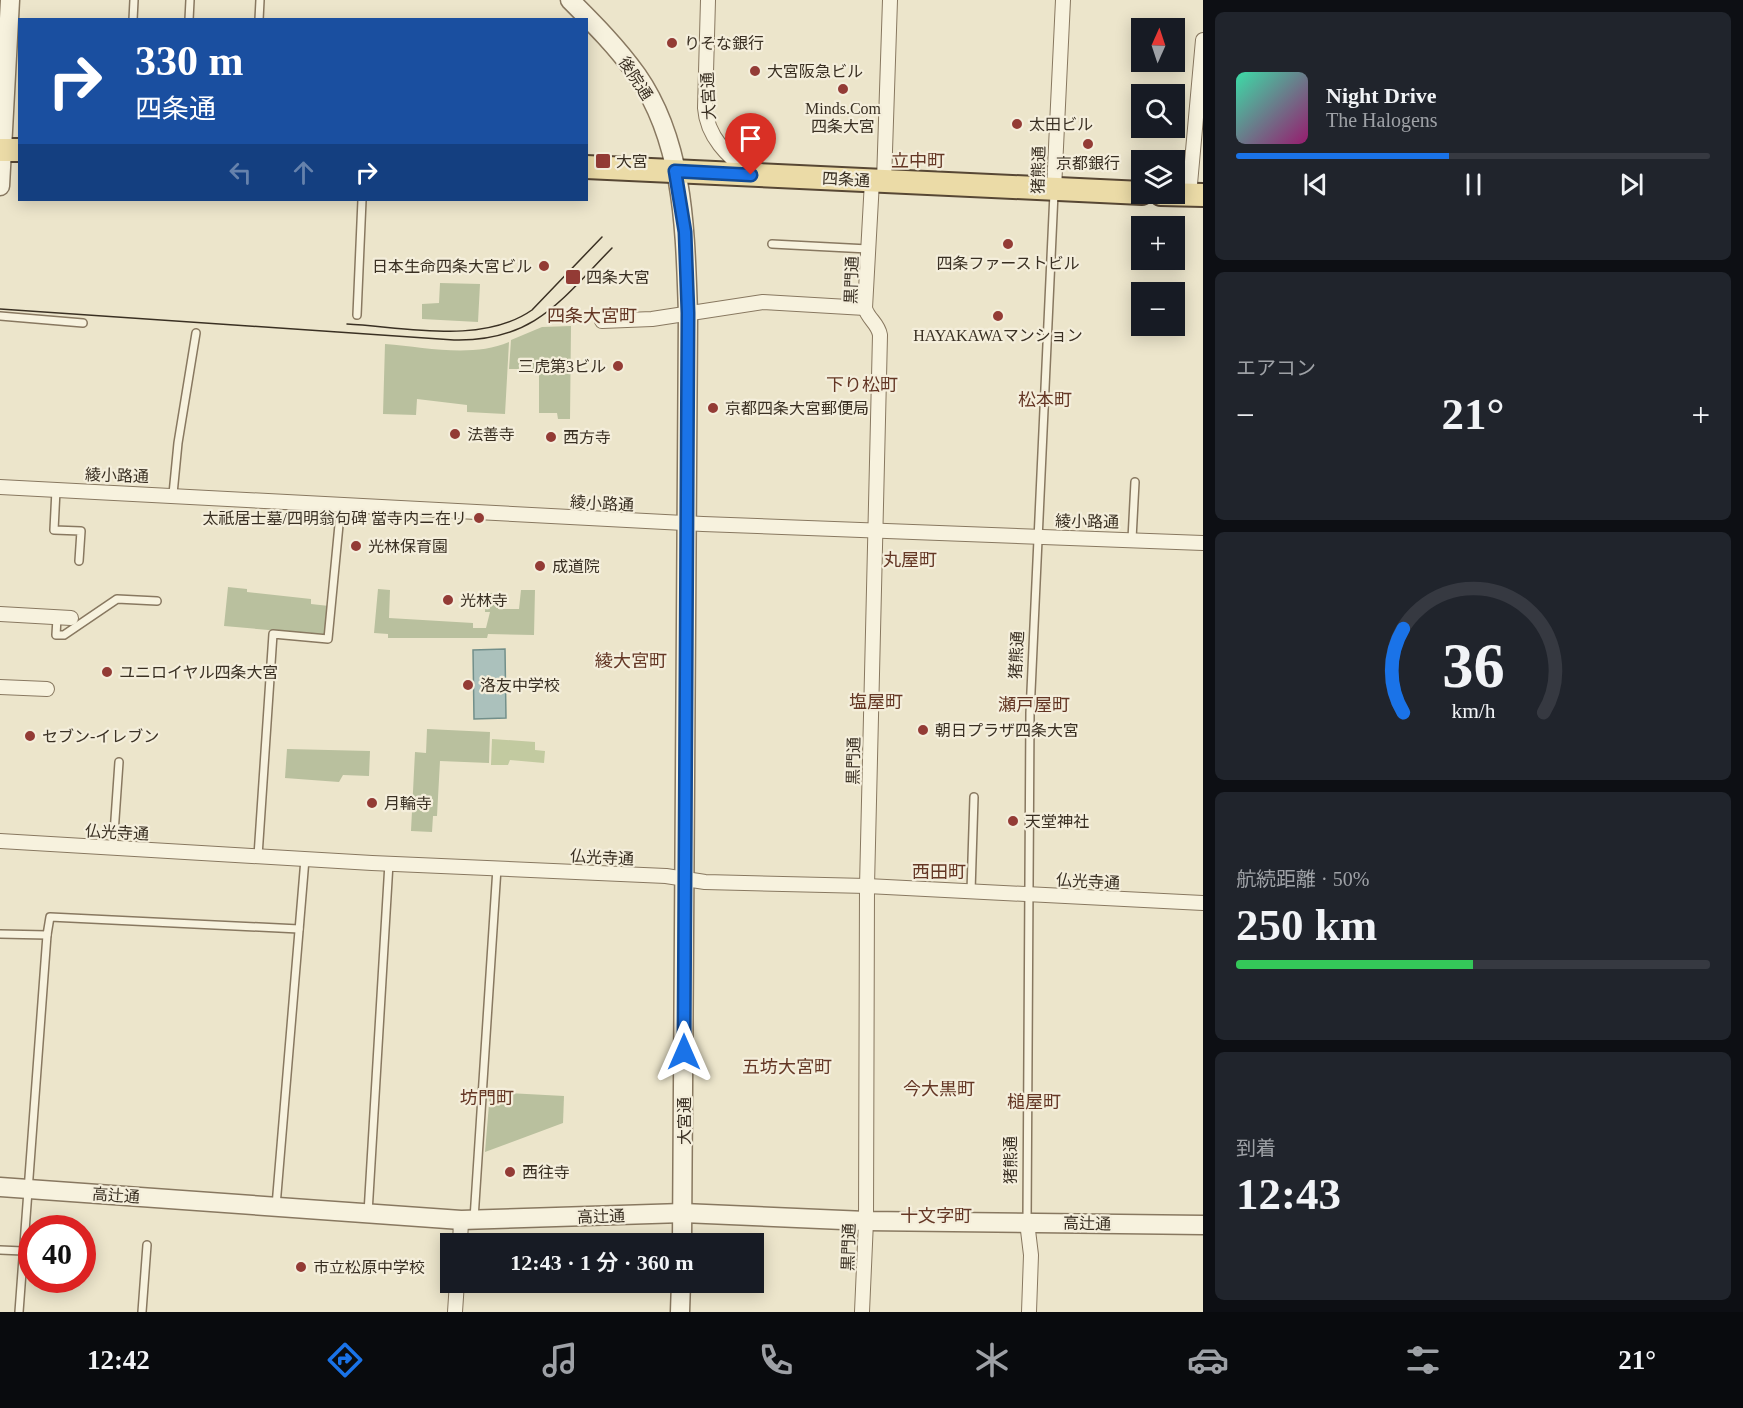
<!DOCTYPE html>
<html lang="ja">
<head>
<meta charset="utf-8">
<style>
	:root { --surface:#171b24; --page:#20242c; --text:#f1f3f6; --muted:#9ea1a6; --line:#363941; --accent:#1a73e8 }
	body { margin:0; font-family:"Times New Roman","Noto Sans JP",serif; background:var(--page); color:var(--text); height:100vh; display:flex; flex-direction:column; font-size:22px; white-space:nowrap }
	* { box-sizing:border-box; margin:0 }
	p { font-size:20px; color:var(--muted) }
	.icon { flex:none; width:33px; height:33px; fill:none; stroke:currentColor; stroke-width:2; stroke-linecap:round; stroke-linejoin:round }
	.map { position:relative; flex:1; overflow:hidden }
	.drawer { display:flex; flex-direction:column; gap:12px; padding:12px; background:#0d0f14; width:540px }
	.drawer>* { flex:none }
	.guide { position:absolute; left:18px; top:18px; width:570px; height:183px; border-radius:0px; box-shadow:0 3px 15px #0003; background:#1a4fa0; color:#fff; overflow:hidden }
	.needle { width:39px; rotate:3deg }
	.controls { position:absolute; left:1131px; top:18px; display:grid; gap:12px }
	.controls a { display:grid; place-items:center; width:54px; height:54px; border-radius:0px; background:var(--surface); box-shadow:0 3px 15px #0003; font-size:30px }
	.speed { position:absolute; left:18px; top:1215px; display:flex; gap:12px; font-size:30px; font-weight:700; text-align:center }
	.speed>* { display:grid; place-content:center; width:78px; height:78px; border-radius:50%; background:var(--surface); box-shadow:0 3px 15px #0003; line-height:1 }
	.speed .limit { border:9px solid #d22; background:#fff; color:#111 }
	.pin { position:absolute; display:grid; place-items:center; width:51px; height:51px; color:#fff; margin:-62px -26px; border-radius:50% 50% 50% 0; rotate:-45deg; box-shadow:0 0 6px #0007 }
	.pin .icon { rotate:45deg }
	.me { position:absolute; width:66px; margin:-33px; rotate:0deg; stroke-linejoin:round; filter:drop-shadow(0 0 4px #0008) }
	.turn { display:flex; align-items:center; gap:21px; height:126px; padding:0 18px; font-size:27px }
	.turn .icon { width:78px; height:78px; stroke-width:2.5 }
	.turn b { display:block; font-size:42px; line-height:51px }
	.lanes { display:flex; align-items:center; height:57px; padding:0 18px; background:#0003; justify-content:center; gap:30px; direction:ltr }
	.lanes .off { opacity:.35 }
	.big { font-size:45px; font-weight:600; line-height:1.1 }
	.drawer .tile { flex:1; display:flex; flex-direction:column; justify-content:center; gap:9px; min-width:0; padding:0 21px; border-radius:9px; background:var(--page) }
	.drawer .dial { align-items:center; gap:0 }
	.dial svg { height:156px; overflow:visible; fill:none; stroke:var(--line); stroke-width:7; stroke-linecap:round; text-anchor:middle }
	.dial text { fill:var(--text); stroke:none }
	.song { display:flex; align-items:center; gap:18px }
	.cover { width:72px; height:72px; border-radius:9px; background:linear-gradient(135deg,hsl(160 70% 55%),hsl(320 70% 35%)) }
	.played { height:6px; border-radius:3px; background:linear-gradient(90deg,var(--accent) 45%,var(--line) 45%) }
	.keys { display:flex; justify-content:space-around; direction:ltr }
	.heat { display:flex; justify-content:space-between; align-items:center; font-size:33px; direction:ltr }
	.charge { height:9px; border-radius:4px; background:linear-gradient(90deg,#34c759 50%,var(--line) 0) }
	.trip { position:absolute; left:440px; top:1233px; width:324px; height:60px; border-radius:0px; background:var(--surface); box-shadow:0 3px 15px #0003; font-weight:600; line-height:60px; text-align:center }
	.tabs { display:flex; height:96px; justify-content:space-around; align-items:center; background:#090b0e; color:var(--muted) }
	.tabs .icon { width:42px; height:42px }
	.tabs .selected { color:var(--accent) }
	.tabs b { font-size:27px; color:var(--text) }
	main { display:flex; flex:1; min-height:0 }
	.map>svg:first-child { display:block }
	.green { fill:#c2caa0 }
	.cemetery { fill:#b9c09e }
	.water { fill:#abc1bc; stroke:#728f8a; stroke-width:1.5 }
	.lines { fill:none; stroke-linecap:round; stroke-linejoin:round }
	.service-casing { stroke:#887860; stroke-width:10 }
	.minor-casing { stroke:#887860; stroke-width:16 }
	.tertiary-casing { stroke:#887860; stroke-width:21 }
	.primary-casing { stroke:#574734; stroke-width:26 }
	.service { stroke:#f7f2de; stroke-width:7 }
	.minor { stroke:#f7f2de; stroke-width:14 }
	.tertiary { stroke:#f7f2de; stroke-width:18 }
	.primary { stroke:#ebdba7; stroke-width:22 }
	.tram { stroke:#3a3023; stroke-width:1.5 }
	.route-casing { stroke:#114b97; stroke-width:15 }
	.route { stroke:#1a73e8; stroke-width:10 }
	.poi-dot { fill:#933b35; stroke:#f4eedb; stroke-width:2 }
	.labels { text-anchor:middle; stroke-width:4.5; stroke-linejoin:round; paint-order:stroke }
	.poi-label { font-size:16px; fill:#3a3023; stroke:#f4eedb; text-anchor:start }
	.street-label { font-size:16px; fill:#3a3023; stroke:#f4eedb }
	.neighbourhood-label { font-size:18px; fill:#643725; stroke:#f4eedb }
</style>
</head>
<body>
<main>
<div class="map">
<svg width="1203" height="1312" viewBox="0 0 1203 1312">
	<rect width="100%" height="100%" fill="#ece5cb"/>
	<!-- green -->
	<polygon class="green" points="492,739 535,742 535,750 545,751 544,763 510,760 508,765 491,765"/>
	<!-- cemetery -->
	<g class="cemetery">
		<polygon points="440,283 480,284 478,322 422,319 422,304 439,303"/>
		<polygon points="571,326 570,419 558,419 557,413 539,413 539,372 533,372 532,366 519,366 519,369 509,369 511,340 542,327"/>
		<path d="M 509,342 L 505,414 L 467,412 L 467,405 L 417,399 L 416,415 L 383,414 L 385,344 C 425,347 471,358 509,342 Z"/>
		<polygon points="228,587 247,589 247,592 311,599 311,604 329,606 326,635 224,626"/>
		<polygon points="378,589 390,590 389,618 473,623 473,628 486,628 490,612 485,612 486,593 501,593 501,609 519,609 521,590 535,590 534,635 488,634 487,638 388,638 388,634 374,633"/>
		<polygon points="427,729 490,732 489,763 440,761 437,816 433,816 432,832 411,831 415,752 426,753"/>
		<polygon points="287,749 370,751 369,776 343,775 339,782 285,778"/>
		<polygon points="490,1092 564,1096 563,1123 485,1152"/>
	</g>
	<!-- water -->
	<polygon class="water" points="505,649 506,718 474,719 473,650"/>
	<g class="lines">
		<!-- service casing -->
		<g class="service-casing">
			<g id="service">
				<polyline points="133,20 134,0"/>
				<polyline points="189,20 190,0"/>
				<polyline points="259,20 260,0"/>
				<polyline points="772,244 868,249"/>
				<polyline points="357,315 362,200"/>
				<polyline points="0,316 83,323"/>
				<polyline points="56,490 54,530 81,531 79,561"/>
				<polyline points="173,494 178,443 196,333"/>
				<polyline points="1132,539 1135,482"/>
				<polyline points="57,618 56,635 64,635 117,599 157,601"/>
				<polyline points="113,848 119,762"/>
				<polyline points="258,856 273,634 328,639 341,504"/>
				<polyline points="971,891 974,797"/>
				<polyline points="0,934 47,935 50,917 299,929"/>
				<polyline points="276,1206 305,859"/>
				<polyline points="368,1213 389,863"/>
				<polyline points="474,1219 497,868"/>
				<polyline points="1027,1222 1030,713 1054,193"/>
				<polyline points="0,1250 23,1251"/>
				<polyline points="19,1312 47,935"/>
				<polyline points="142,1312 147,1245"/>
			</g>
		</g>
		<!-- minor casing -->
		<g class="minor-casing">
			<g id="minor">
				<path d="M 708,0 L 705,108 C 707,137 728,156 749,173"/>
				<polyline points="884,181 890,0"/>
				<polyline points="1054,189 1063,0"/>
				<polyline points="1189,195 1203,40"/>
				<polyline points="602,321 652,319 763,302 865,308"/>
				<polyline points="0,487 703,524 1203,543"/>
				<polyline points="0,614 71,618"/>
				<polyline points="0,687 47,689"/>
				<polyline points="0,841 372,863 666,876 705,882 867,886 1203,903"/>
				<polyline points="1027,1222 1031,1255 1029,1312"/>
				<polyline points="460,1244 461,1220"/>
				<polyline points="455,1312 457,1282"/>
				<path d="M 862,1312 L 866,1221 L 867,886 L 880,335 C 878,323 868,319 865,308 L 872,181"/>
			</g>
		</g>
		<!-- tertiary casing -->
		<g class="tertiary-casing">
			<g id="tertiary">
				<path d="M 570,0 C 594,24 617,47 637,75 C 685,144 685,233 688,313 L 682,1244"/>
				<polyline points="0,186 10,0"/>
				<polyline points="0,1187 461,1220 683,1213 866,1221 1203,1225"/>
				<polyline points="680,1312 681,1282"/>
			</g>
		</g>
		<!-- primary casing -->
		<g class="primary-casing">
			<g id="primary">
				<polyline points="0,150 20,150"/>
				<polyline points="586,167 1142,193"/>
				<polyline points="1161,194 1203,195"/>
			</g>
		</g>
		<!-- service -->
		<use href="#service" class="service"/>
		<!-- minor -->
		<use href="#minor" class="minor"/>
		<!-- tertiary -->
		<use href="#tertiary" class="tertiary"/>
		<!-- primary -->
		<use href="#primary" class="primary"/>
		<!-- tram -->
		<g class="tram">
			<path d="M 0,309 L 454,340 C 534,342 561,300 612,248"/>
			<path d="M 347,324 C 405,327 482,345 532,310 L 602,237"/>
		</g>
	</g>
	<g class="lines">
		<!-- route casing -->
		<g class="route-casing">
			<polyline id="route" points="684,1052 688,313 685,232 675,171 751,175"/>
		</g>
		<!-- route -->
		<use href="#route" class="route"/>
	</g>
	<!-- markers -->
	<g class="poi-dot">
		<circle cx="672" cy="43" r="6"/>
		<circle cx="755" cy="71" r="6"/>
		<circle cx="843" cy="89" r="6"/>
		<circle cx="1017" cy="124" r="6"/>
		<circle cx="1088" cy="144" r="6"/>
		<rect x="595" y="153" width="16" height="16" rx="3"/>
		<circle cx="1008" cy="244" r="6"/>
		<circle cx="544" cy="266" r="6"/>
		<rect x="565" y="269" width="16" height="16" rx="3"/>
		<circle cx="998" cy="316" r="6"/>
		<circle cx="618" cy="366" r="6"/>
		<circle cx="713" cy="408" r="6"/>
		<circle cx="455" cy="434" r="6"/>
		<circle cx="551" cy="437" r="6"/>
		<circle cx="479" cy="518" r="6"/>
		<circle cx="356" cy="546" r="6"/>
		<circle cx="540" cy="566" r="6"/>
		<circle cx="448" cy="600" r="6"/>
		<circle cx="107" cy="672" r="6"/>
		<circle cx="468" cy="685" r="6"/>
		<circle cx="923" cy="730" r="6"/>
		<circle cx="30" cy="736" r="6"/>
		<circle cx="372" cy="803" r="6"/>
		<circle cx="1013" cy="821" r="6"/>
		<circle cx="510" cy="1172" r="6"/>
		<circle cx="301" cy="1267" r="6"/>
	</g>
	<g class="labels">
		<!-- poi labels -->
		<g class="poi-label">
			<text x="684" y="49">りそな銀行</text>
			<text x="767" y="77">大宮阪急ビル</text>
			<text x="843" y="114" text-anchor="middle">Minds.Com<tspan x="843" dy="18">四条大宮</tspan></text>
			<text x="1029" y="130">太田ビル</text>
			<text x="616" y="167">大宮</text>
			<text x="1088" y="169" text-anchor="middle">京都銀行</text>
			<text x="1008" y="269" text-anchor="middle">四条ファーストビル</text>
			<text x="532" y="272" text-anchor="end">日本生命四条大宮ビル</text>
			<text x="586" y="283">四条大宮</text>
			<text x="998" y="341" text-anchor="middle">HAYAKAWAマンション</text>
			<text x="606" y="372" text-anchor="end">三虎第3ビル</text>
			<text x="725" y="414">京都四条大宮郵便局</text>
			<text x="467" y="440">法善寺</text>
			<text x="563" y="443">西方寺</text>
			<text x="467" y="524" text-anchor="end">太祇居士墓/四明翁句碑 當寺内ニ在リ</text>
			<text x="368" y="552">光林保育園</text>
			<text x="552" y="572">成道院</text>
			<text x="460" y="606">光林寺</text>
			<text x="119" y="678">ユニロイヤル四条大宮</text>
			<text x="480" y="691">洛友中学校</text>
			<text x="935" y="736">朝日プラザ四条大宮</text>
			<text x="42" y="742">セブン-イレブン</text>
			<text x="384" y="809">月輪寺</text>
			<text x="1025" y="827">天堂神社</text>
			<text x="522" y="1178">西往寺</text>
			<text x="313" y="1273">市立松原中学校</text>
		</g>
		<!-- street labels -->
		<g class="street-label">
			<text transform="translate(636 78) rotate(57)" y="6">後院通</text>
			<text transform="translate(708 96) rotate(-93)" y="6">大宮通</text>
			<text transform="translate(1038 170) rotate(-89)" y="6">猪熊通</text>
			<text transform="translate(846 179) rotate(3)" y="6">四条通</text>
			<text transform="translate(851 280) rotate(-88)" y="6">黒門通</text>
			<text transform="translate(117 475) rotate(2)" y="6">綾小路通</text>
			<text transform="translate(602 503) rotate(3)" y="6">綾小路通</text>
			<text transform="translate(1087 521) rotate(1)" y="6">綾小路通</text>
			<text transform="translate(1016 655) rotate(-87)" y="6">猪熊通</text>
			<text transform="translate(853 761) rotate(-89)" y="6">黒門通</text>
			<text transform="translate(117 832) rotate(3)" y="6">仏光寺通</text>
			<text transform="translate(602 857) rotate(3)" y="6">仏光寺通</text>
			<text transform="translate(1088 881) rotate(3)" y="6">仏光寺通</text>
			<text transform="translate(684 1121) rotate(-90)" y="6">大宮通</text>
			<text transform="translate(1010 1160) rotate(-90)" y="6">猪熊通</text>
			<text transform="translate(116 1195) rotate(4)" y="6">高辻通</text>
			<text transform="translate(601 1216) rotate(-2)" y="6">高辻通</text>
			<text transform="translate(1087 1223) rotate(1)" y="6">高辻通</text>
			<text transform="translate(848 1247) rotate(-88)" y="6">黒門通</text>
		</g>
		<!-- neighbourhood labels -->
		<g class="neighbourhood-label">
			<text x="918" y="167">立中町</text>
			<text x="592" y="322">四条大宮町</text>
			<text x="862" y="391">下り松町</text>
			<text x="1045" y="406">松本町</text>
			<text x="910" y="566">丸屋町</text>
			<text x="631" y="667">綾大宮町</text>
			<text x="876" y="708">塩屋町</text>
			<text x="1034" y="711">瀬戸屋町</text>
			<text x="939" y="878">西田町</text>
			<text x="787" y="1073">五坊大宮町</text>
			<text x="939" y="1095">今大黒町</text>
			<text x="487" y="1104">坊門町</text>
			<text x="1034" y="1108">槌屋町</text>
			<text x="936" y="1222">十文字町</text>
		</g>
	</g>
</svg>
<div class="controls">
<a><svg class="needle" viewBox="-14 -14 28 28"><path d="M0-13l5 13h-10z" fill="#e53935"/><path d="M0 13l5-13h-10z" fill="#9ea1a6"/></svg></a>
<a><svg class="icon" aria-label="search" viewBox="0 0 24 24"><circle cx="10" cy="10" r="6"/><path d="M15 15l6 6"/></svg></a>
<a><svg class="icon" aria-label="layers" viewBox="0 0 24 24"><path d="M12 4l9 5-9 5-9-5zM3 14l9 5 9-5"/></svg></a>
<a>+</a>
<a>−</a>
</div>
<div class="speed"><div class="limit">40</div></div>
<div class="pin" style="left:751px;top:175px;background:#d93025"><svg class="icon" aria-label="arrive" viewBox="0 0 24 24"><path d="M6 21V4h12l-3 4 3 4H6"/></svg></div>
<svg class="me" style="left:684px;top:1052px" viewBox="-20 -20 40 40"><path d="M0-17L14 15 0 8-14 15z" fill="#1a73e8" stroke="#fff" stroke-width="4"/></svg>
<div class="trip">12:43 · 1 分 · 360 m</div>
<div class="guide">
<div class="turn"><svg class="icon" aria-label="right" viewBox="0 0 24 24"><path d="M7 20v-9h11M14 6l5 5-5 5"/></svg><div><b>330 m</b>四条通</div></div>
<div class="lanes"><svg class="icon off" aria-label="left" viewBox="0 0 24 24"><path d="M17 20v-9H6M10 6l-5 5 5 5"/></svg><svg class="icon off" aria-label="ahead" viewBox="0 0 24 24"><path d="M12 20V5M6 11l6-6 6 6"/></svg><svg class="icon" aria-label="right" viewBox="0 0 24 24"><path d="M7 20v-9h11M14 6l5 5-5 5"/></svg></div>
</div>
</div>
<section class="drawer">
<div class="tile">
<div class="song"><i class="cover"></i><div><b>Night Drive</b><p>The Halogens</p></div></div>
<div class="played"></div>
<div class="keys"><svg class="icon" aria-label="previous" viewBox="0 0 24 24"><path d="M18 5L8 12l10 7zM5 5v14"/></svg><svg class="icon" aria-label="pause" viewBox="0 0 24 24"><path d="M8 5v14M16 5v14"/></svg><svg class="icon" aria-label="next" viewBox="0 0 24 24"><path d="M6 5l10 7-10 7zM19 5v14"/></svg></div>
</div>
<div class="tile"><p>エアコン</p>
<div class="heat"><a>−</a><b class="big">21°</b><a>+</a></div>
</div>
<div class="tile dial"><svg viewBox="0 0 100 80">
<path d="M14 69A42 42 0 1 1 86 69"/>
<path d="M14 69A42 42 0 0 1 14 26" stroke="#1a73e8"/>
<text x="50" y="56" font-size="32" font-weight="700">36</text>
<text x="50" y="72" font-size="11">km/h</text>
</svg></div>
<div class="tile"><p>航続距離 · 50%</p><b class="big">250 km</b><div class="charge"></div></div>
<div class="tile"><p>到着</p><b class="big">12:43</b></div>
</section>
</main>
<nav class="tabs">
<b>12:42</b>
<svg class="icon selected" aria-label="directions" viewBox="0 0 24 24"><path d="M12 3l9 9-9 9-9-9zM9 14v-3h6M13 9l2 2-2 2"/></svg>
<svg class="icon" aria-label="music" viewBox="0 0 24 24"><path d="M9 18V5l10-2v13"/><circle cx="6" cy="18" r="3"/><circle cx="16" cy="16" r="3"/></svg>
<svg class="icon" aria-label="phone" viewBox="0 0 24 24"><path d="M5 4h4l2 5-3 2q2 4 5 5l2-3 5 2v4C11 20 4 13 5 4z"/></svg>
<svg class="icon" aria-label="climate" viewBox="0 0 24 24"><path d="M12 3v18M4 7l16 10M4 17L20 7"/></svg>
<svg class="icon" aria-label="car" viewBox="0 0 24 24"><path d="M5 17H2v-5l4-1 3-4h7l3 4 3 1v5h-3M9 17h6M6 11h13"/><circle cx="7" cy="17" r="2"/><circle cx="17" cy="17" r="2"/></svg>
<svg class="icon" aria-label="filters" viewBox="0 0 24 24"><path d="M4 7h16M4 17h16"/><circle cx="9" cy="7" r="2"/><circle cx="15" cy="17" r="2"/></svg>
<b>21°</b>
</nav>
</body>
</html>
